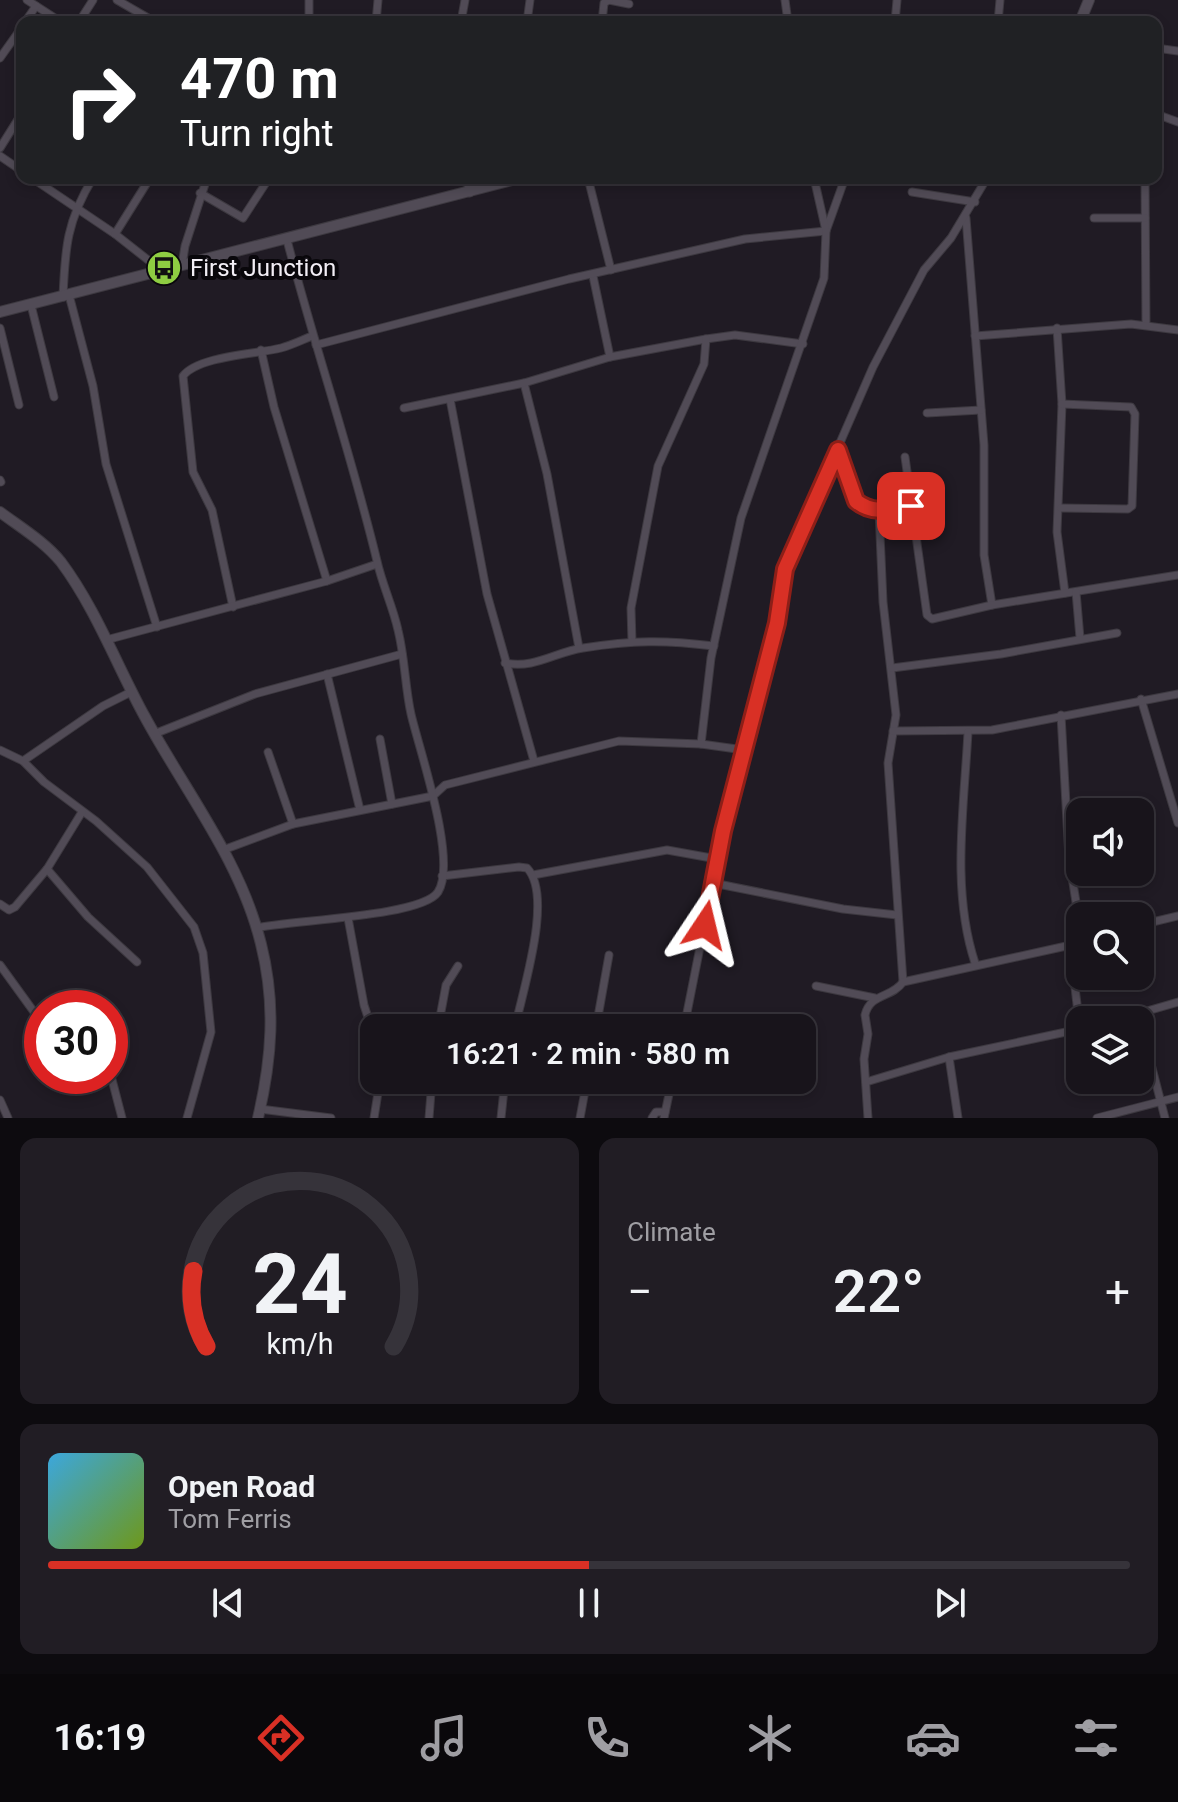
<!DOCTYPE html>
<html lang="en">
<head>
<meta charset="utf-8">
<style>
	:root { --surface:#18141b; --page:#211d24; --text:#f1f3f6; --muted:#9f9ea3; --line:#36333a; --accent:#d93025 }
	body { margin:0; font-family:Roboto,sans-serif; background:var(--page); color:var(--text); height:100vh; display:flex; flex-direction:column; font-size:30px; white-space:nowrap }
	* { box-sizing:border-box; margin:0 }
	p { font-size:26px; color:var(--muted) }
	.icon { flex:none; width:44px; height:44px; fill:none; stroke:currentColor; stroke-width:2; stroke-linecap:round; stroke-linejoin:round }
	.map { position:relative; height:1118px; overflow:hidden }
	.panel { display:flex; flex-direction:column; gap:20px; padding:20px; background:#0d0b0f; flex:1 }
	.panel>* { flex:none }
	.top-card { position:absolute; left:16px; top:16px; width:1146px; height:168px; border-radius:16px; box-shadow:0 4px 12px #0003,0 0 0 2px var(--line); background:#202124; color:#fff; overflow:hidden }
	.fabs { position:absolute; left:1066px; top:798px; display:grid; gap:16px }
	.fabs a { display:grid; place-items:center; width:88px; height:88px; border-radius:16px; background:var(--surface); box-shadow:0 4px 12px #0003,0 0 0 2px var(--line); font-size:40px }
	.speed { position:absolute; left:24px; top:990px; display:flex; gap:16px; font-size:40px; font-weight:700; text-align:center }
	.speed>* { display:grid; place-content:center; width:104px; height:104px; border-radius:50%; background:var(--surface); box-shadow:0 4px 12px #0003,0 0 0 2px var(--line); line-height:1 }
	.speed .limit { border:12px solid #d22; background:#fff; color:#111 }
	.pin { position:absolute; display:grid; place-items:center; width:68px; height:68px; color:#fff; margin:-34px; border-radius:16px; box-shadow:0 4px 12px #0006 }
	.me { position:absolute; width:88px; margin:-44px; rotate:10deg; stroke-linejoin:round; filter:drop-shadow(0 0 6px #0008) }
	.turn { display:flex; align-items:center; gap:28px; height:168px; padding:0 32px; font-size:36px }
	.turn .icon { width:104px; height:104px; stroke-width:2.5 }
	.turn b { display:block; font-size:56px; line-height:68px }
	.big { font-size:60px; font-weight:600; line-height:1.1 }
	.panel .card { flex:1; display:flex; flex-direction:column; justify-content:center; gap:12px; min-width:0; padding:0 28px; border-radius:16px; background:var(--page) }
	.panel .dial { align-items:center; gap:0 }
	.dial svg { height:208px; overflow:visible; fill:none; stroke:var(--line); stroke-width:7; stroke-linecap:round; text-anchor:middle }
	.dial text { fill:var(--text); stroke:none }
	.song { display:flex; align-items:center; gap:24px }
	.cover { width:96px; height:96px; border-radius:12px; background:linear-gradient(135deg,hsl(200 70% 55%),hsl(80 70% 35%)) }
	.played { height:8px; border-radius:4px; background:linear-gradient(90deg,var(--accent) 50%,var(--line) 50%) }
	.keys { display:flex; justify-content:space-around; direction:ltr }
	.heat { display:flex; justify-content:space-between; align-items:center; font-size:44px; direction:ltr }
	.panel .tiles { flex:1; display:grid; gap:20px; grid-template-columns:1fr 1fr }
	.card:last-child { grid-column:span 2 }
	.trip { position:absolute; left:360px; top:1014px; width:456px; height:80px; border-radius:16px; background:var(--surface); box-shadow:0 4px 12px #0003,0 0 0 2px var(--line); font-weight:600; line-height:80px; text-align:center }
	.tabs { display:flex; height:128px; justify-content:space-around; align-items:center; background:#0a080b; color:var(--muted) }
	.tabs .icon { width:56px; height:56px }
	.tabs .current { color:var(--accent) }
	.tabs b { font-size:36px; color:var(--text) }
	.map>svg:first-child { display:block }
	.lines { fill:none; stroke-linecap:round; stroke-linejoin:round }
	.street-casing { stroke:#3d3940; stroke-width:9 }
	.secondary-casing { stroke:#3d3940; stroke-width:12 }
	.street { stroke:#514b56; stroke-width:7 }
	.secondary { stroke:#514b56; stroke-width:10 }
	.route-casing { stroke:#8d1f18; stroke-width:20 }
	.route { stroke:#d93025; stroke-width:14 }
	.labels { text-anchor:middle; stroke-width:8; stroke-linejoin:round; paint-order:stroke }
	.poi-label { font-size:24px; fill:#f2eef5; stroke:#09070b; text-anchor:start }
</style>
</head>
<body>
<div class="map">
<svg width="1178" height="1118" viewBox="0 0 1178 1118">
	<rect width="100%" height="100%" fill="#201b24"/>
	<g class="lines">
		<!-- street casing -->
		<g class="street-casing">
			<g id="street">
				<polyline points="27,0 61,22"/>
				<polyline points="117,0 155,22"/>
				<polyline points="309,0 309,22"/>
				<polyline points="609,0 629,4"/>
				<polyline points="785,0 788,22"/>
				<polyline points="25,22 36,6"/>
				<polyline points="79,22 93,0"/>
				<polyline points="376,22 378,0"/>
				<polyline points="461,22 465,0"/>
				<polyline points="527,22 530,0"/>
				<polyline points="602,22 604,3 609,0"/>
				<polyline points="895,22 897,0"/>
				<polyline points="998,22 1000,0"/>
				<polyline points="1156,48 1178,51"/>
				<polyline points="0,58 22,27"/>
				<polyline points="1156,114 1178,122"/>
				<polyline points="0,148 22,113"/>
				<polyline points="0,156 22,171"/>
				<polyline points="32,178 115,234 162,271"/>
				<polyline points="466,178 470,193"/>
				<polyline points="588,178 611,270"/>
				<polyline points="1145,178 1146,325"/>
				<polyline points="912,192 975,202"/>
				<polyline points="200,193 243,218 269,178"/>
				<polyline points="966,218 984,445 984,555 992,605"/>
				<polyline points="1094,218 1145,218"/>
				<polyline points="115,234 150,178"/>
				<polyline points="182,265 185,246 207,178"/>
				<polyline points="593,276 610,357"/>
				<polyline points="69,295 93,386 106,464 157,627"/>
				<path d="M 63,297 C 65,248 67,220 93,178"/>
				<polyline points="31,305 54,397"/>
				<polyline points="0,328 19,405"/>
				<polyline points="1057,328 1062,404 1057,532 1065,593"/>
				<polyline points="975,336 1131,324 1178,330"/>
				<polyline points="316,345 569,279 745,239 826,231 845,178"/>
				<polyline points="261,350 274,407 327,581"/>
				<polyline points="524,383 547,474 579,648"/>
				<polyline points="450,399 487,594 534,761"/>
				<polyline points="404,408 524,383 610,357 706,339 735,335 803,344"/>
				<polyline points="927,413 981,410"/>
				<path d="M 838,450 L 856,501 C 873,515 891,509 911,506"/>
				<polyline points="905,457 927,615 932,619 992,605 1178,575"/>
				<polyline points="0,480 1,482"/>
				<polyline points="1061,508 1128,509 1132,506 1135,414 1131,407 1062,404"/>
				<polyline points="879,511 883,602 896,715 888,763 903,982"/>
				<polyline points="1076,592 1080,638"/>
				<path d="M 233,607 L 212,510 L 193,472 L 183,376 C 198,356 257,354 281,348 C 292,345 302,340 312,336"/>
				<polyline points="106,640 327,581 377,564"/>
				<polyline points="632,642 631,608 658,466 704,364 706,339"/>
				<path d="M 505,663 C 535,669 555,652 583,648 C 633,640 665,640 714,646"/>
				<polyline points="892,668 1001,654 1117,633"/>
				<polyline points="327,674 360,810"/>
				<polyline points="1141,699 1178,823"/>
				<polyline points="1061,715 1069,858 1080,927"/>
				<polyline points="893,731 992,730 1178,694"/>
				<path d="M 968,732 C 964,808 951,890 975,963"/>
				<polyline points="154,734 255,694 402,654"/>
				<polyline points="380,739 392,804"/>
				<polyline points="701,744 711,658 741,518 824,278 826,231 814,178"/>
				<polyline points="0,750 23,761 44,782 96,821 147,867 194,927 203,953 211,1032 187,1118"/>
				<polyline points="268,752 293,824"/>
				<polyline points="23,761 103,706 131,692"/>
				<polyline points="223,850 293,824 433,796 445,785 619,741 701,744 744,750"/>
				<polyline points="47,869 88,917 137,962"/>
				<polyline points="533,875 667,850 717,859"/>
				<path d="M 442,876 L 519,867 L 527,868 C 554,896 522,992 515,1028"/>
				<polyline points="713,883 843,909 897,915"/>
				<polyline points="0,904 9,910 15,907 47,869 82,812"/>
				<polyline points="348,918 364,1005 374,1036"/>
				<polyline points="1140,925 1178,916"/>
				<path d="M 256,928 C 289,920 422,917 438,892 C 458,861 419,749 411,714 C 405,687 405,658 398,630 C 393,607 382,584 377,561 C 351,453 315,348 287,240"/>
				<polyline points="1070,946 1080,1029"/>
				<polyline points="0,965 42,1023"/>
				<polyline points="816,986 875,998"/>
				<polyline points="1116,1020 1178,1002"/>
				<polyline points="686,1022 721,1028"/>
				<polyline points="1140,1022 1165,1118"/>
				<polyline points="438,1028 446,985 458,966"/>
				<polyline points="596,1028 609,955"/>
				<polyline points="684,1028 723,831 767,664 785,569 873,367 924,270 951,238 987,178"/>
				<polyline points="949,1057 958,1118"/>
				<polyline points="110,1072 122,1118"/>
				<polyline points="866,1082 949,1057 1080,1029"/>
				<polyline points="0,1100 8,1118"/>
				<polyline points="260,1109 331,1118"/>
				<polyline points="374,1118 380,1080"/>
				<polyline points="429,1118 432,1080"/>
				<polyline points="501,1118 505,1080"/>
				<polyline points="580,1118 587,1080"/>
				<polyline points="652,1118 656,1112 665,1112"/>
				<polyline points="664,1118 672,1080"/>
				<path d="M 868,1118 L 864,1059 L 868,1034 L 865,1015 C 870,993 892,998 903,982 L 1080,943"/>
				<polyline points="1097,1118 1178,1097"/>
			</g>
		</g>
		<!-- secondary casing -->
		<g class="secondary-casing">
			<g id="secondary">
				<polyline points="1080,22 1089,0"/>
				<polyline points="0,312 520,178"/>
				<path d="M 0,512 C 20,527 45,542 61,562 C 96,609 117,666 145,717 C 185,791 241,861 261,944 C 276,1004 272,1058 258,1118"/>
			</g>
		</g>
		<!-- street -->
		<use href="#street" class="street"/>
		<!-- secondary -->
		<use href="#secondary" class="secondary"/>
	</g>
	<g class="lines">
		<!-- route casing -->
		<g class="route-casing">
			<path id="route" d="M 705,925 L 723,831 L 777,623 L 785,569 L 838,450 L 856,501 C 873,515 891,509 911,506"/>
		</g>
		<!-- route -->
		<use href="#route" class="route"/>
	</g>
	<!-- icons -->
	<defs>
		<g id="bus-disc" transform="scale(1.8)"><circle r="9.5" fill="#8ecd42" stroke="#09070b"/><path d="M-5-6H5V4H4V6H2V4H-2V6H-4V4H-5ZM-3.5-4V0h7V-4ZM-3.5 1.2v1.5H-2V1.2ZM2 1.2v1.5H3.5V1.2Z" fill="#111"/></g>
	</defs>
	<g fill-rule="evenodd">
		<use href="#bus-disc" x="164" y="268"/>
	</g>
	<g class="labels">
		<!-- poi labels -->
		<g class="poi-label">
			<text x="190" y="276">First Junction</text>
		</g>
	</g>
</svg>
<div class="fabs">
<a><svg class="icon" aria-label="sound" viewBox="0 0 24 24"><path d="M4 9h4l5-4v14l-5-4H4zM17 9q2 3 0 6"/></svg></a>
<a><svg class="icon" aria-label="search" viewBox="0 0 24 24"><circle cx="10" cy="10" r="6"/><path d="M15 15l6 6"/></svg></a>
<a><svg class="icon" aria-label="layers" viewBox="0 0 24 24"><path d="M12 4l9 5-9 5-9-5zM3 14l9 5 9-5"/></svg></a>
</div>
<div class="speed"><div class="limit">30</div></div>
<div class="pin" style="left:911px;top:506px;background:#d93025"><svg class="icon" aria-label="arrive" viewBox="0 0 24 24"><path d="M6 21V4h12l-3 4 3 4H6"/></svg></div>
<svg class="me" style="left:705px;top:925px" viewBox="-20 -20 40 40"><path d="M0-17L14 15 0 8-14 15z" fill="#d93025" stroke="#fff" stroke-width="4"/></svg>
<div class="trip">16:21 · 2 min · 580 m</div>
<div class="top-card">
<div class="turn"><svg class="icon" aria-label="right" viewBox="0 0 24 24"><path d="M7 20v-9h11M14 6l5 5-5 5"/></svg><div><b>470 m</b>Turn right</div></div>
</div>
</div>
<section class="panel">
<div class="tiles">
<div class="card dial"><svg viewBox="0 0 100 80">
<path d="M14 69A42 42 0 1 1 86 69"/>
<path d="M14 69A42 42 0 0 1 9 40" stroke="#d93025"/>
<text x="50" y="56" font-size="32" font-weight="700">24</text>
<text x="50" y="72" font-size="11">km/h</text>
</svg></div>
<div class="card"><p>Climate</p>
<div class="heat"><a>−</a><b class="big">22°</b><a>+</a></div>
</div>
<div class="card">
<div class="song"><i class="cover"></i><div><b>Open Road</b><p>Tom Ferris</p></div></div>
<div class="played"></div>
<div class="keys"><svg class="icon" aria-label="previous" viewBox="0 0 24 24"><path d="M18 5L8 12l10 7zM5 5v14"/></svg><svg class="icon" aria-label="pause" viewBox="0 0 24 24"><path d="M8 5v14M16 5v14"/></svg><svg class="icon" aria-label="next" viewBox="0 0 24 24"><path d="M6 5l10 7-10 7zM19 5v14"/></svg></div>
</div>
</div>
</section>
<nav class="tabs">
<b>16:19</b>
<svg class="icon current" aria-label="directions" viewBox="0 0 24 24"><path d="M12 3l9 9-9 9-9-9zM9 14v-3h6M13 9l2 2-2 2"/></svg>
<svg class="icon" aria-label="music" viewBox="0 0 24 24"><path d="M9 18V5l10-2v13"/><circle cx="6" cy="18" r="3"/><circle cx="16" cy="16" r="3"/></svg>
<svg class="icon" aria-label="phone" viewBox="0 0 24 24"><path d="M5 4h4l2 5-3 2q2 4 5 5l2-3 5 2v4C11 20 4 13 5 4z"/></svg>
<svg class="icon" aria-label="climate" viewBox="0 0 24 24"><path d="M12 3v18M4 7l16 10M4 17L20 7"/></svg>
<svg class="icon" aria-label="car" viewBox="0 0 24 24"><path d="M5 17H2v-5l4-1 3-4h7l3 4 3 1v5h-3M9 17h6M6 11h13"/><circle cx="7" cy="17" r="2"/><circle cx="17" cy="17" r="2"/></svg>
<svg class="icon" aria-label="filters" viewBox="0 0 24 24"><path d="M4 7h16M4 17h16"/><circle cx="9" cy="7" r="2"/><circle cx="15" cy="17" r="2"/></svg>
</nav>
</body>
</html>
